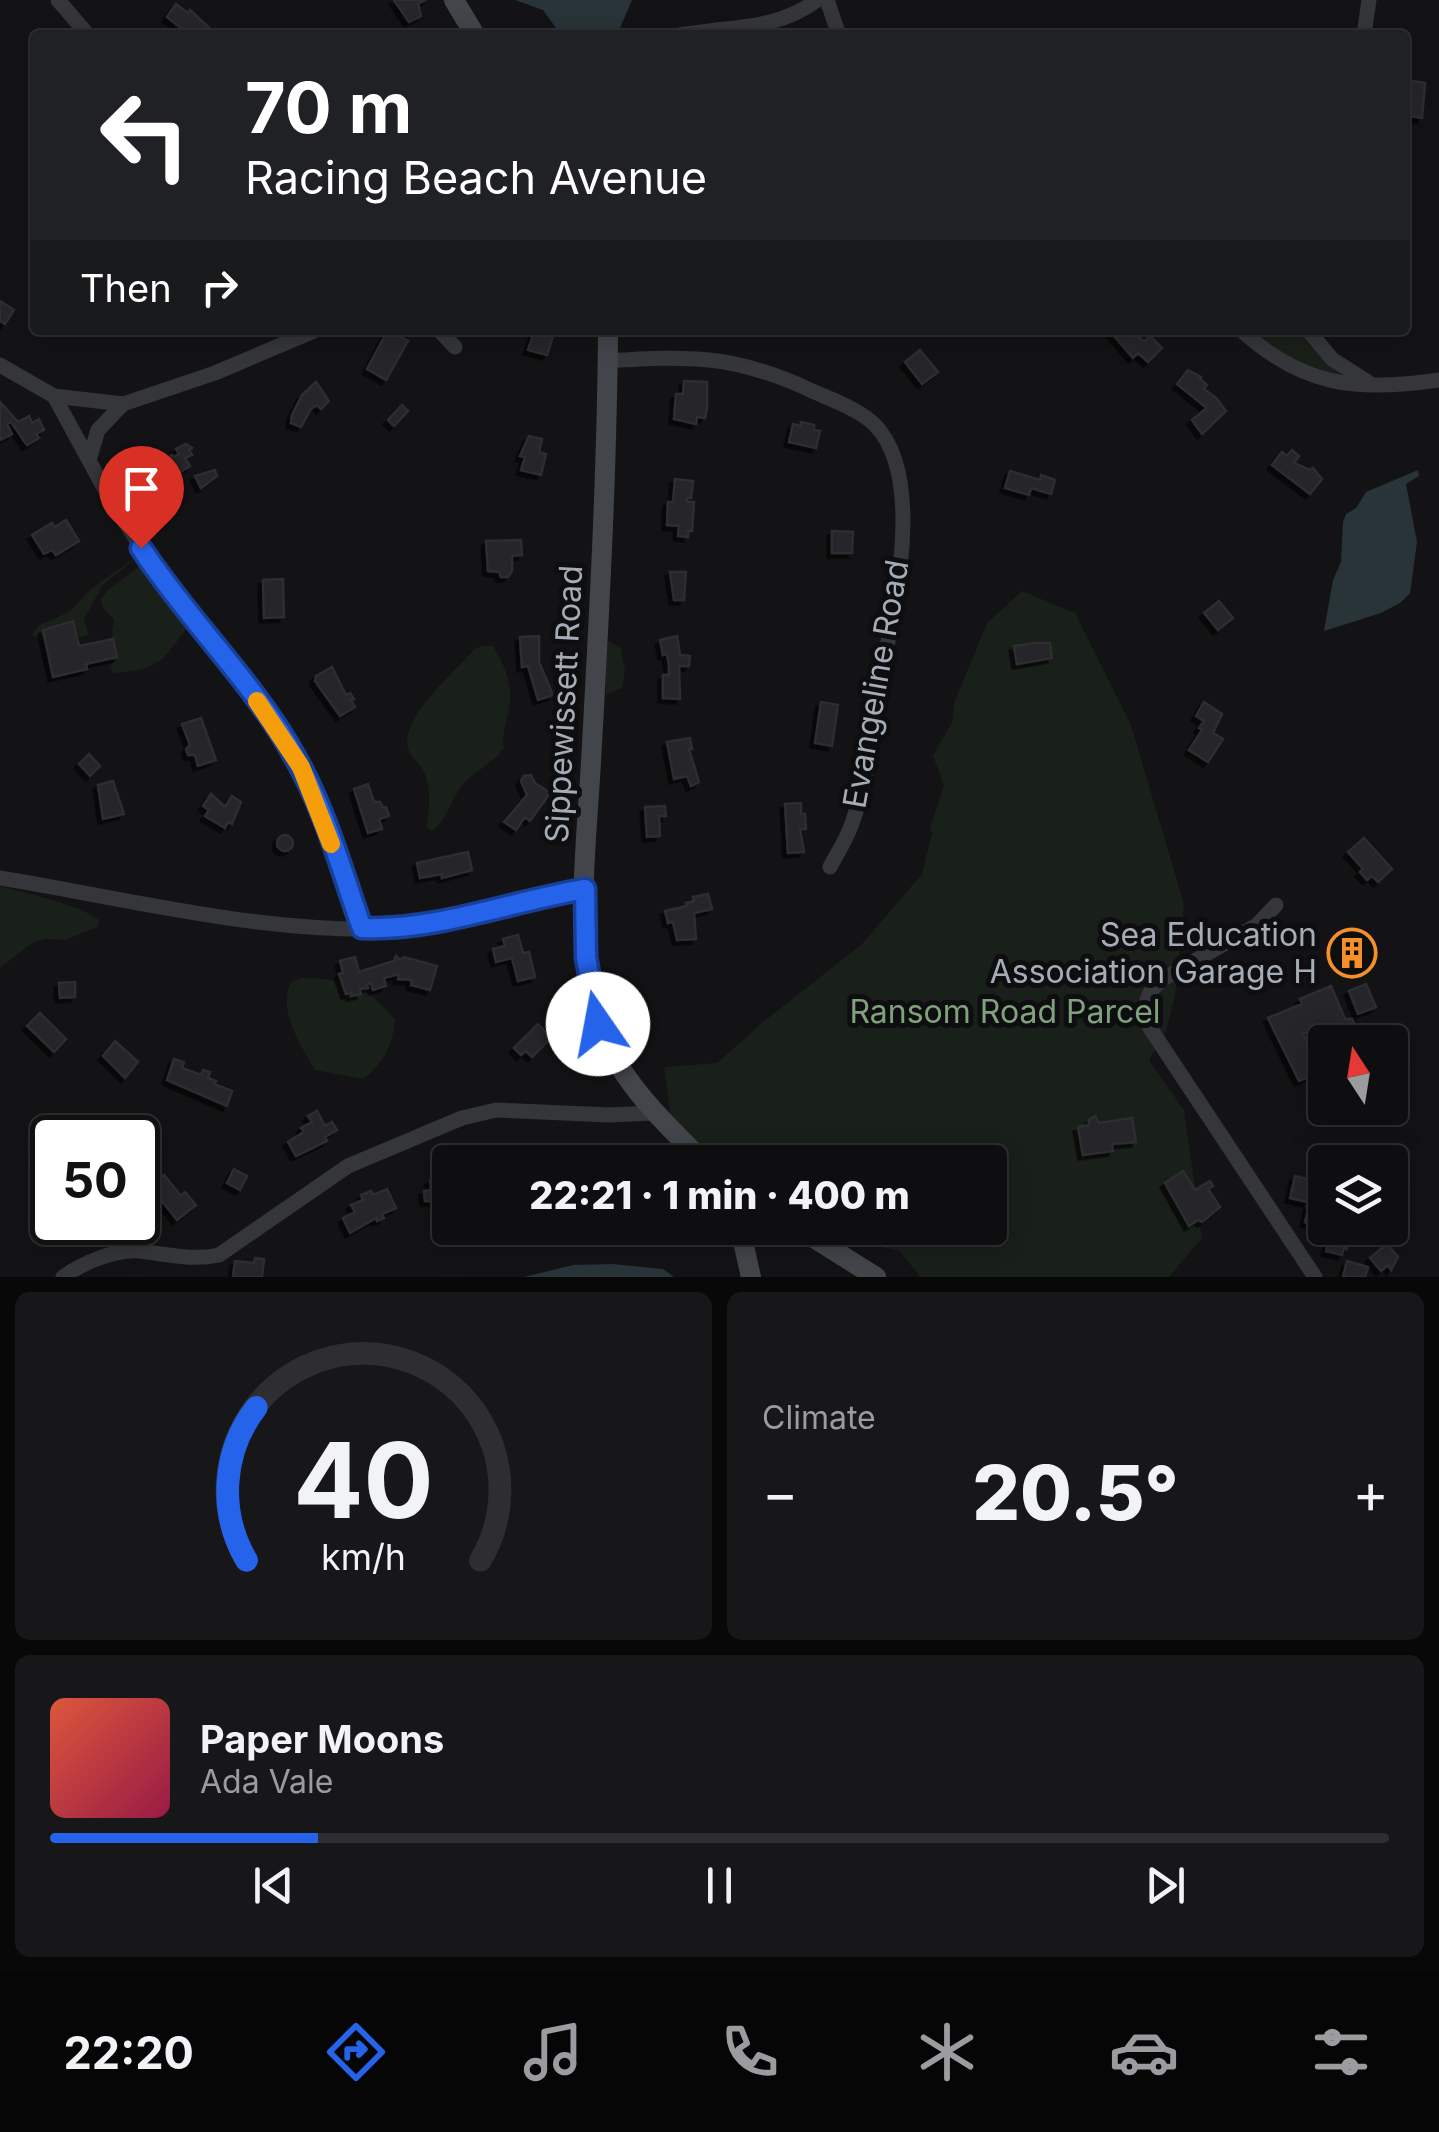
<!DOCTYPE html>
<html lang="en">
<head>
<meta charset="utf-8">
<style>
	:root { --surface:#0e0e10; --page:#171719; --text:#f1f3f6; --muted:#9b9c9f; --line:#2e2e30; --accent:#2563eb }
	body { margin:0; font-family:Inter,sans-serif; background:var(--page); color:var(--text); height:100vh; display:flex; flex-direction:column; font-size:38px; white-space:nowrap }
	* { box-sizing:border-box; margin:0 }
	p { font-size:32px; color:var(--muted) }
	.icon { flex:none; width:55px; height:55px; fill:none; stroke:currentColor; stroke-width:2; stroke-linecap:round; stroke-linejoin:round }
	.map { position:relative; height:1277px; overflow:hidden }
	.panel { display:flex; flex-direction:column; gap:15px; padding:15px; background:#080809; flex:1 }
	.panel>* { flex:none }
	.banner { position:absolute; left:30px; top:30px; width:1380px; height:305px; border-radius:10px; box-shadow:0 5px 25px #0003,0 0 0 2px var(--line); background:#202124; color:#fff; overflow:hidden }
	.needle { width:65px; rotate:348deg }
	.fabs { position:absolute; left:1308px; top:1025px; display:grid; gap:20px }
	.fabs a { display:grid; place-items:center; width:100px; height:100px; border-radius:10px; background:var(--surface); box-shadow:0 5px 25px #0003,0 0 0 2px var(--line); font-size:50px }
	.speed { position:absolute; left:30px; top:1115px; display:flex; gap:20px; font-size:50px; font-weight:700; text-align:center }
	.speed>* { display:grid; place-content:center; width:130px; height:130px; border-radius:50%; background:var(--surface); box-shadow:0 5px 25px #0003,0 0 0 2px var(--line); line-height:1 }
	.speed .limit { border:5px solid #111; border-radius:15px; background:#fff; color:#111 }
	.pin { position:absolute; display:grid; place-items:center; width:85px; height:85px; color:#fff; margin:-102px -42px; border-radius:50% 50% 50% 0; rotate:-45deg; box-shadow:0 0 10px #0007 }
	.pin .icon { rotate:45deg }
	.me { position:absolute; width:110px; margin:-55px; rotate:348deg; stroke-linejoin:round; filter:drop-shadow(0 0 8px #0008) }
	.turn { display:flex; align-items:center; gap:35px; height:210px; padding:0 50px; font-size:45px }
	.turn .icon { width:130px; height:130px; stroke-width:2.5 }
	.turn b { display:block; font-size:70px; line-height:85px }
	.then { display:flex; align-items:center; height:95px; padding:0 50px; background:#0003; gap:20px; font-size:38px }
	.big { font-size:75px; font-weight:800; line-height:1.1 }
	.panel .card { flex:1; display:flex; flex-direction:column; justify-content:center; gap:15px; min-width:0; padding:0 35px; border-radius:15px; background:var(--page) }
	.panel .dial { align-items:center; gap:0 }
	.dial svg { height:260px; overflow:visible; fill:none; stroke:var(--line); stroke-width:7; stroke-linecap:round; text-anchor:middle }
	.dial text { fill:var(--text); stroke:none }
	.song { display:flex; align-items:center; gap:30px }
	.cover { width:120px; height:120px; border-radius:15px; background:linear-gradient(135deg,hsl(10 70% 55%),hsl(340 70% 35%)) }
	.played { height:10px; border-radius:5px; background:linear-gradient(90deg,var(--accent) 20%,var(--line) 20%) }
	.keys { display:flex; justify-content:space-around; direction:ltr }
	.heat { display:flex; justify-content:space-between; align-items:center; font-size:55px; direction:ltr }
	.panel .tiles { flex:1; display:grid; gap:15px; grid-template-columns:1fr 1fr }
	.card:last-child { grid-column:span 2 }
	.trip { position:absolute; left:432px; top:1145px; width:575px; height:100px; border-radius:10px; background:var(--surface); box-shadow:0 5px 25px #0003,0 0 0 2px var(--line); font-weight:800; line-height:100px; text-align:center }
	.tabs { display:flex; height:160px; justify-content:space-around; align-items:center; background:#060606; color:var(--muted) }
	.tabs .icon { width:70px; height:70px }
	.tabs .current { color:var(--accent) }
	.tabs b { font-size:45px; color:var(--text) }
	.map>svg:first-child { display:block }
	.green { fill:#191f19 }
	.water { fill:#293438 }
	.building { fill:#262629; stroke:#2d2d31; stroke-width:2.5; filter:url(#shadow) }
	.lines { fill:none; stroke-linecap:round; stroke-linejoin:round }
	.minor { stroke:#34363a; stroke-width:15 }
	.secondary { stroke:#42454a; stroke-width:20 }
	.route-casing { stroke:#184099; stroke-width:25 }
	.route { stroke:#2563eb; stroke-width:18 }
	.slow { stroke:#f59e0b; stroke-width:18 }
	.labels { text-anchor:middle; stroke-width:10; stroke-linejoin:round; paint-order:stroke }
	.street-label { font-size:32px; fill:#a4acb5; stroke:#0e0e10 }
	.poi-label { font-size:32px; fill:#a4acb5; stroke:#0e0e10; text-anchor:end }
	.park-label { font-size:32px; fill:#7fa17b; stroke:#0e0e10 }
</style>
</head>
<body>
<div class="map">
<svg width="1439" height="1277" viewBox="0 0 1439 1277">
	<defs>
		<filter id="shadow"><feDropShadow dx="-4.5" dy="4.5" stdDeviation="0" flood-color="#0009"/></filter>
	</defs>
	<rect width="100%" height="100%" fill="#131315"/>
	<!-- green -->
	<g class="green">
		<path d="M 1253,330 L 1303,330 L 1340,374 C 1304,371 1280,351 1253,330 Z"/>
		<polygon points="138,556 102,586 84,619 89,635 79,637 72,621 43,630 45,642 32,635 39,625 69,612 92,588"/>
		<path d="M 140,566 L 186,629 C 160,665 158,669 113,673 L 109,665 L 116,662 L 112,632 L 114,619 L 103,608 L 101,599 L 107,591 Z"/>
		<polygon points="1022,591 1075,613 1131,725 1184,904 1175,996 1167,1028 1149,1060 1184,1110 1202,1238 1169,1277 920,1277 900,1251 793,1228 990,1228 990,1162 708,1162 674,1137 664,1067 717,1063 763,1022 862,944 922,874 932,833 930,828 944,785 933,756 952,722 954,703 987,623"/>
		<polygon points="605,639 621,648 625,670 622,688 606,695"/>
		<path d="M 483,646 L 493,646 C 502,660 512,682 510,700 C 509,716 501,732 504,748 C 494,762 481,768 468,779 C 452,794 449,818 432,831 L 427,828 C 428,809 432,791 425,774 C 421,764 410,758 408,748 C 400,716 455,673 474,649 Z"/>
		<path d="M 0,886 C 24,893 81,905 99,920 L 98,927 L 65,940 L 46,939 L 32,943 L 0,968 Z"/>
		<path d="M 302,978 C 347,979 366,984 395,1020 C 393,1044 383,1065 363,1079 L 315,1070 C 301,1046 277,1009 291,982 Z"/>
	</g>
	<!-- water -->
	<g class="water">
		<polygon points="515,0 632,0 617,35 561,35 543,10"/>
		<polygon points="1418,470 1419,476 1406,484 1417,542 1410,593 1400,603 1381,613 1324,631 1333,580 1341,562 1343,522 1346,514 1356,508 1366,492"/>
		<polygon points="613,1264 663,1269 674,1277 524,1277 573,1265"/>
	</g>
	<!-- building -->
	<g class="building">
		<polygon points="394,0 425,0 418,4 421,16 409,22"/>
		<polygon points="176,4 188,13 190,10 217,35 186,32 167,17"/>
		<polygon points="1406,80 1425,83 1422,118 1405,115"/>
		<polygon points="0,301 14,310 5,324 0,321"/>
		<polygon points="388,330 408,341 386,380 367,369"/>
		<polygon points="535,330 555,330 547,355 528,350"/>
		<polygon points="1109,330 1132,330 1144,342 1150,336 1162,348 1148,362 1138,353 1133,358"/>
		<polygon points="920,350 938,372 922,384 905,362"/>
		<polygon points="1188,370 1201,377 1200,379 1207,385 1204,389 1216,398 1226,411 1202,434 1192,420 1207,408 1177,384"/>
		<polygon points="684,381 707,382 707,409 705,418 697,417 696,424 674,419 676,394 683,394"/>
		<polygon points="316,382 329,401 321,409 317,405 311,409 301,427 291,423 292,415 302,395"/>
		<polygon points="0,402 18,422 29,416 32,423 39,419 44,430 36,434 39,438 27,445 11,422 7,424 12,434 0,440"/>
		<polygon points="402,405 408,411 394,426 388,420"/>
		<polygon points="801,422 814,425 814,430 820,431 816,448 789,442 793,424 801,426"/>
		<polygon points="529,436 542,439 539,452 546,454 541,475 521,470 525,457 520,456"/>
		<polygon points="186,444 192,448 189,450 192,455 185,458 190,466 174,476 176,480 156,492 144,471 172,455 173,457 179,454 176,449"/>
		<polygon points="1292,450 1299,456 1294,463 1310,470 1313,468 1322,479 1310,494 1272,465 1282,452 1287,456"/>
		<polygon points="215,470 217,476 201,488 195,476"/>
		<polygon points="1010,471 1040,480 1041,475 1055,480 1051,494 1031,488 1029,495 1005,488"/>
		<polygon points="675,479 693,481 691,498 687,498 687,502 694,502 692,531 688,531 688,537 678,536 679,526 667,525 668,502 673,502"/>
		<polygon points="66,520 79,541 56,555 52,550 44,554 32,535 52,523 55,527"/>
		<polygon points="832,531 853,532 852,553 832,553"/>
		<polygon points="521,540 522,555 512,556 512,571 508,577 501,577 499,572 488,571 486,541"/>
		<polygon points="670,572 686,572 684,600 674,600"/>
		<polygon points="283,579 284,617 264,618 263,580"/>
		<polygon points="1219,601 1233,618 1218,630 1204,613"/>
		<polygon points="73,621 79,646 113,639 117,657 86,664 87,669 53,677 43,630"/>
		<polygon points="539,636 539,662 553,695 538,700 528,666 522,667 520,637"/>
		<polygon points="677,636 680,655 690,656 689,666 679,666 680,699 663,698 663,675 669,675 669,666 667,654 663,655 660,640"/>
		<polygon points="1035,643 1050,643 1052,658 1017,664 1014,646"/>
		<polygon points="332,667 346,695 350,693 354,699 351,700 355,707 340,716 315,681 316,676"/>
		<polygon points="821,702 838,705 832,746 815,743"/>
		<polygon points="1204,702 1222,714 1213,733 1223,739 1208,762 1189,750 1202,730 1199,728 1204,721 1196,716"/>
		<polygon points="201,718 216,760 198,766 195,755 188,755 186,749 190,745 182,724"/>
		<polygon points="690,738 692,749 689,749 699,782 691,786 687,776 674,779 667,742"/>
		<polygon points="89,754 100,766 90,776 79,764"/>
		<polygon points="531,775 535,783 550,793 530,821 525,817 516,830 504,822 527,795 521,781 524,776"/>
		<polygon points="113,781 124,814 103,819 98,785"/>
		<polygon points="368,784 374,802 380,802 383,808 386,807 389,816 379,819 382,829 368,833 354,789"/>
		<polygon points="211,794 225,807 232,796 241,802 232,824 228,822 225,828 205,816 209,810 203,806"/>
		<polygon points="801,803 801,814 805,814 806,829 800,829 804,852 788,853 785,804"/>
		<polygon points="665,806 666,816 659,816 660,836 647,837 645,807"/>
		<circle cx="285" cy="843" r="8"/>
		<polygon points="1364,838 1392,869 1378,882 1372,876 1367,880 1360,872 1363,869 1348,852"/>
		<polygon points="468,852 472,870 442,878 442,874 420,878 417,863"/>
		<polygon points="708,894 712,909 694,913 696,939 677,940 673,922 668,923 665,911 687,906 686,903 694,901 693,897"/>
		<polygon points="518,935 523,953 529,952 535,977 518,981 512,958 496,962 493,949 505,946 503,939"/>
		<polygon points="1356,944 1361,957 1349,963 1343,950"/>
		<polygon points="355,957 359,972 394,961 396,956 400,960 404,957 437,966 430,990 411,985 412,980 398,979 399,974 384,978 386,986 373,990 371,983 367,984 368,988 360,989 361,994 351,996 351,993 346,994 339,974 343,973 340,961"/>
		<polygon points="75,982 75,997 60,998 59,983"/>
		<polygon points="1366,984 1376,1007 1358,1014 1349,991"/>
		<polygon points="1331,986 1345,1019 1352,1019 1355,1026 1351,1030 1343,1026 1321,1036 1321,1041 1316,1044 1310,1041 1310,1031 1303,1034 1321,1072 1299,1081 1268,1018 1302,1004 1300,999"/>
		<polygon points="40,1013 66,1039 54,1052 27,1026"/>
		<polygon points="538,1024 551,1038 532,1057 526,1051 521,1055 514,1048"/>
		<polygon points="115,1041 138,1062 125,1078 103,1056"/>
		<polygon points="174,1059 184,1062 182,1068 201,1075 203,1070 210,1072 208,1078 216,1081 214,1084 232,1091 227,1106 167,1080"/>
		<polygon points="317,1111 325,1126 332,1122 337,1130 325,1137 327,1141 296,1156 288,1142 304,1132 301,1128 312,1122 308,1116"/>
		<polygon points="1095,1116 1099,1123 1132,1118 1136,1142 1112,1144 1113,1151 1083,1155 1078,1127 1089,1125 1089,1120"/>
		<polygon points="44,1140 52,1144 52,1165 33,1156"/>
		<polygon points="234,1169 247,1176 240,1190 227,1183"/>
		<polygon points="1183,1171 1195,1190 1210,1181 1213,1186 1208,1189 1220,1207 1202,1222 1198,1220 1189,1226 1165,1183"/>
		<polygon points="450,1172 450,1201 425,1201 424,1191 431,1190 430,1180 442,1178 441,1173"/>
		<polygon points="164,1175 181,1196 185,1192 196,1205 177,1220 150,1186"/>
		<polygon points="1295,1176 1316,1181 1307,1202 1290,1198"/>
		<polygon points="387,1189 396,1208 382,1214 384,1218 377,1221 376,1218 350,1233 343,1218 355,1212 351,1205 363,1200 361,1195 371,1191 373,1195"/>
		<polygon points="1309,1205 1325,1208 1325,1226 1305,1222"/>
		<polygon points="1331,1230 1348,1234 1347,1249 1344,1248 1342,1255 1326,1251"/>
		<polygon points="1387,1244 1398,1257 1391,1270 1388,1265 1381,1271 1370,1258"/>
		<polygon points="255,1258 264,1259 262,1277 233,1277 235,1261 254,1263"/>
		<polygon points="1347,1261 1368,1267 1365,1277 1343,1277"/>
	</g>
	<g class="lines">
		<!-- minor -->
		<g class="minor">
			<polyline points="58,0 88,35"/>
			<polyline points="827,0 839,35"/>
			<path d="M 717,30 C 753,26 787,23 817,0"/>
			<polyline points="679,35 717,30 722,35"/>
			<polyline points="1364,35 1369,0"/>
			<polyline points="439,330 455,347"/>
			<path d="M 1241,330 C 1303,387 1359,392 1439,380"/>
			<polyline points="1308,330 1332,359 1368,382"/>
			<path d="M 607,361 C 688,356 732,354 808,389 C 829,399 858,408 875,425 C 924,476 896,600 884,662 C 874,715 870,774 851,826 C 846,840 837,854 830,867"/>
			<polyline points="0,365 54,396 110,499 170,592 267,714 294,754 362,928"/>
			<polyline points="54,396 123,404 215,373 316,330"/>
			<polyline points="89,460 98,430 123,404"/>
			<path d="M 0,878 C 127,899 255,932 384,929 C 450,927 520,900 585,889"/>
			<path d="M 1276,905 L 1257,925 L 1163,979 C 1144,994 1143,1005 1150,1028 L 1315,1277"/>
			<path d="M 63,1277 C 82,1263 116,1249 139,1251 C 167,1254 191,1261 219,1255 L 348,1166 L 462,1118 L 496,1110 L 610,1115 L 654,1113"/>
		</g>
		<!-- secondary -->
		<g class="secondary">
			<polyline points="454,0 475,35"/>
			<path d="M 608,330 C 607,474 599,618 591,762 C 587,837 573,947 596,1018 C 616,1077 661,1120 704,1162"/>
			<polyline points="740,1228 751,1277"/>
			<polyline points="798,1228 876,1277"/>
		</g>
	</g>
	<g class="lines">
		<!-- route casing -->
		<g class="route-casing">
			<path id="route" d="M 141,548 C 188,620 255,684 295,757 C 325,809 342,872 362,928 C 437,931 512,901 585,889 L 586,957 L 598,1024"/>
		</g>
		<!-- route -->
		<use href="#route" class="route"/>
		<!-- slow -->
		<polyline class="slow" points="257,701 301,767 331,844"/>
	</g>
	<!-- icons -->
	<defs>
		<g id="building-ring" transform="scale(2.5)"><circle r="9.5" fill="#0e0e10" stroke="#f48f2c" stroke-width="1.5"/><path d="M-4-6H4V6H1V3H-1V6H-4ZM-2.5-4.3h1.7v1.8h-1.7ZM.8-4.3h1.7v1.8H.8ZM-2.5-1h1.7V.8h-1.7ZM.8-1h1.7V.8H.8Z" fill="#f48f2c"/></g>
	</defs>
	<g fill-rule="evenodd">
		<use href="#building-ring" x="1352" y="953"/>
	</g>
	<g class="labels">
		<!-- street labels -->
		<g class="street-label">
			<text transform="translate(876 684) rotate(-80)" y="11">Evangeline Road</text>
			<text transform="translate(564 704) rotate(-87)" y="11">Sippewissett Road</text>
		</g>
		<!-- poi labels -->
		<g class="poi-label">
			<text x="1317" y="946">Sea Education<tspan x="1317" dy="37">Association Garage H</tspan></text>
		</g>
		<!-- park labels -->
		<g class="park-label">
			<text x="1005" y="1023">Ransom Road Parcel</text>
		</g>
	</g>
</svg>
<div class="fabs">
<a><svg class="needle" viewBox="-14 -14 28 28"><path d="M0-13l5 13h-10z" fill="#e53935"/><path d="M0 13l5-13h-10z" fill="#9b9c9f"/></svg></a>
<a><svg class="icon" aria-label="layers" viewBox="0 0 24 24"><path d="M12 4l9 5-9 5-9-5zM3 14l9 5 9-5"/></svg></a>
</div>
<div class="speed"><div class="limit">50</div></div>
<div class="pin" style="left:141px;top:548px;background:#d93025"><svg class="icon" aria-label="arrive" viewBox="0 0 24 24"><path d="M6 21V4h12l-3 4 3 4H6"/></svg></div>
<svg class="me" style="left:598px;top:1024px" viewBox="-20 -20 40 40"><circle r="19" fill="#fff"/><path d="M0-13L10 11 0 6-10 11z" fill="#2563eb"/></svg>
<div class="trip">22:21 · 1 min · 400 m</div>
<div class="banner">
<div class="turn"><svg class="icon" aria-label="left" viewBox="0 0 24 24"><path d="M17 20v-9H6M10 6l-5 5 5 5"/></svg><div><b>70 m</b>Racing Beach Avenue</div></div>
<div class="then">Then<svg class="icon" aria-label="right" viewBox="0 0 24 24"><path d="M7 20v-9h11M14 6l5 5-5 5"/></svg></div>
</div>
</div>
<section class="panel">
<div class="tiles">
<div class="card dial"><svg viewBox="0 0 100 80">
<path d="M14 69A42 42 0 1 1 86 69"/>
<path d="M14 69A42 42 0 0 1 17 22" stroke="#2563eb"/>
<text x="50" y="56" font-size="32" font-weight="700">40</text>
<text x="50" y="72" font-size="11">km/h</text>
</svg></div>
<div class="card"><p>Climate</p>
<div class="heat"><a>−</a><b class="big">20.5°</b><a>+</a></div>
</div>
<div class="card">
<div class="song"><i class="cover"></i><div><b>Paper Moons</b><p>Ada Vale</p></div></div>
<div class="played"></div>
<div class="keys"><svg class="icon" aria-label="previous" viewBox="0 0 24 24"><path d="M18 5L8 12l10 7zM5 5v14"/></svg><svg class="icon" aria-label="pause" viewBox="0 0 24 24"><path d="M8 5v14M16 5v14"/></svg><svg class="icon" aria-label="next" viewBox="0 0 24 24"><path d="M6 5l10 7-10 7zM19 5v14"/></svg></div>
</div>
</div>
</section>
<nav class="tabs">
<b>22:20</b>
<svg class="icon current" aria-label="directions" viewBox="0 0 24 24"><path d="M12 3l9 9-9 9-9-9zM9 14v-3h6M13 9l2 2-2 2"/></svg>
<svg class="icon" aria-label="music" viewBox="0 0 24 24"><path d="M9 18V5l10-2v13"/><circle cx="6" cy="18" r="3"/><circle cx="16" cy="16" r="3"/></svg>
<svg class="icon" aria-label="phone" viewBox="0 0 24 24"><path d="M5 4h4l2 5-3 2q2 4 5 5l2-3 5 2v4C11 20 4 13 5 4z"/></svg>
<svg class="icon" aria-label="climate" viewBox="0 0 24 24"><path d="M12 3v18M4 7l16 10M4 17L20 7"/></svg>
<svg class="icon" aria-label="car" viewBox="0 0 24 24"><path d="M5 17H2v-5l4-1 3-4h7l3 4 3 1v5h-3M9 17h6M6 11h13"/><circle cx="7" cy="17" r="2"/><circle cx="17" cy="17" r="2"/></svg>
<svg class="icon" aria-label="filters" viewBox="0 0 24 24"><path d="M4 7h16M4 17h16"/><circle cx="9" cy="7" r="2"/><circle cx="15" cy="17" r="2"/></svg>
</nav>
</body>
</html>
